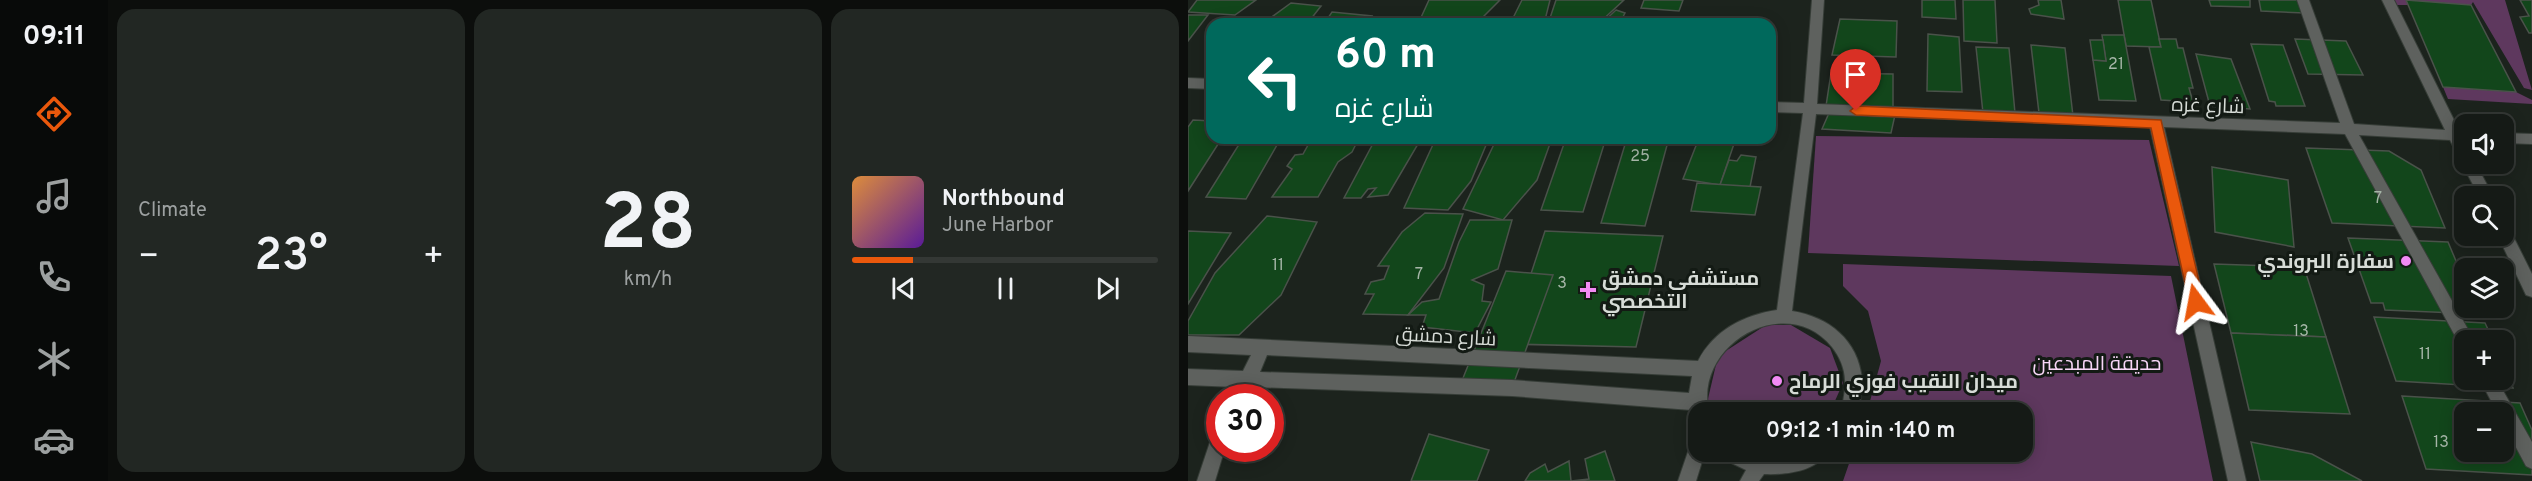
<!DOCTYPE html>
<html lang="en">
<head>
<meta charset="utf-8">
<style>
	:root { --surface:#151a16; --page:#222723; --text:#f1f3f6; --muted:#9da1a1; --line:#343835; --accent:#ea580c }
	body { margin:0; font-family:Overpass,Cairo,sans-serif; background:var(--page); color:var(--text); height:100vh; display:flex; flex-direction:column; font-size:22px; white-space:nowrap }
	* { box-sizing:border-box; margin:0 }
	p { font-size:20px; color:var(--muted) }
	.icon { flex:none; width:33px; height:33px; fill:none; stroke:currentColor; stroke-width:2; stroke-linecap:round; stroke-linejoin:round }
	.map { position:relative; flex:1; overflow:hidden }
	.drawer { display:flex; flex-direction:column; gap:9px; padding:9px; background:#0c0e0c; width:1080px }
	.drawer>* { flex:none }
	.banner { position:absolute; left:18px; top:18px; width:570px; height:126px; border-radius:18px; box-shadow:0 3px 15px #0003,0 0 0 2px var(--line); background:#00695c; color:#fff; overflow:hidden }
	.controls { position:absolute; left:1266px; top:114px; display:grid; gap:12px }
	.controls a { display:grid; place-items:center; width:60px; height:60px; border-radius:12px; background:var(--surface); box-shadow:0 3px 15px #0003,0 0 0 2px var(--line); font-size:30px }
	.speed { position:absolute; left:18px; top:384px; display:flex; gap:12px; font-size:30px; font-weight:700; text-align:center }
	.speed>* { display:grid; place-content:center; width:78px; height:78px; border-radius:50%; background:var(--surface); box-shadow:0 3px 15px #0003,0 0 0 2px var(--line); line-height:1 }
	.speed .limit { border:9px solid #d22; background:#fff; color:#111 }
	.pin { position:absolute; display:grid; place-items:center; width:51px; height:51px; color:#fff; margin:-62px -26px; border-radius:50% 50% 50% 0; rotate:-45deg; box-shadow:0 0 6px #0007 }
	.pin .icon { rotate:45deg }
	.me { position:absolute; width:66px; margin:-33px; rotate:347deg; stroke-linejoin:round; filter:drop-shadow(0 0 4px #0008) }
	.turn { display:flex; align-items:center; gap:21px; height:126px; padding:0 30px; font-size:27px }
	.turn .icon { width:78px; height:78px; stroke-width:2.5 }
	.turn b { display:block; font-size:42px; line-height:51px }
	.big { font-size:45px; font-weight:600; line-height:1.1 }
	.drawer .card { flex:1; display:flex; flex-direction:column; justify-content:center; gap:9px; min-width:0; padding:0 21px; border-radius:18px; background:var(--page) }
	.drawer .dial { align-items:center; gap:0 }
	.dial b { font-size:78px; line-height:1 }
	.song { display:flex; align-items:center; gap:18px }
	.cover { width:72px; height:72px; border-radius:9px; background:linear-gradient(135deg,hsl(30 70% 55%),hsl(270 70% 35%)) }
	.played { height:6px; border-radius:3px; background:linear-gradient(90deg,var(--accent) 20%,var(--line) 20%) }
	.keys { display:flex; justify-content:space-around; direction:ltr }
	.heat { display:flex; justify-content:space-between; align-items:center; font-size:33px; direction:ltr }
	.drawer .tiles { flex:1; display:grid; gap:9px; grid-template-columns:repeat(3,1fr) }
	.trip { position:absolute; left:500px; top:402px; width:345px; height:60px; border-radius:18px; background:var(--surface); box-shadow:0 3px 15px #0003,0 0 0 2px var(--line); font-weight:600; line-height:60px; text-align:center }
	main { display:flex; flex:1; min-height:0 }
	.tab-bar { display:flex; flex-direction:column; width:108px; justify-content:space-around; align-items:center; background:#080a09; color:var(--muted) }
	.tab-bar .icon { width:42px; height:42px }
	.tab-bar .selected { color:var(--accent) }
	.tab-bar b { font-size:27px; color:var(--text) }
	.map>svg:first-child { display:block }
	.green { fill:#5e385e }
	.building { fill:#12461b; stroke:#4a524a; stroke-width:1.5; fill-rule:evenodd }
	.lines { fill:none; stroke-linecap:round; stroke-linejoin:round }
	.minor-casing { stroke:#363d37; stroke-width:2 }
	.minor { fill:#5e615e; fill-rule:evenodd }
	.route { fill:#ea580c; stroke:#983908; stroke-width:1.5 }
	.poi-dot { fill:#f18af4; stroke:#131a14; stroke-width:2 }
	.labels { text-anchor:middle; stroke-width:6; stroke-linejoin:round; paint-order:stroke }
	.number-label { font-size:16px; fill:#a6b6a8 }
	.street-label { font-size:20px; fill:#d7dcd7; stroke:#131a14 }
	.poi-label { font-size:20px; font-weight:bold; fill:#d7dcd7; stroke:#131a14; text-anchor:start }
	.park-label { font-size:20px; fill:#f9d7f8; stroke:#131a14 }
</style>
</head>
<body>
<main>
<nav class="tab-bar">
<b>09:11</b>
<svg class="icon selected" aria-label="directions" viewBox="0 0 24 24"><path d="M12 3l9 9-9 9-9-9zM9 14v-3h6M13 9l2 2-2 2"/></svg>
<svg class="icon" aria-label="music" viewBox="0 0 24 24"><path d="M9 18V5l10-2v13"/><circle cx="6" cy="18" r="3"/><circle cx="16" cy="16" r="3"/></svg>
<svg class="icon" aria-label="phone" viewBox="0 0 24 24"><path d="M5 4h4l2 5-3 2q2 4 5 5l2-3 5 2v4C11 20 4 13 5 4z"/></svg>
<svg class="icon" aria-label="climate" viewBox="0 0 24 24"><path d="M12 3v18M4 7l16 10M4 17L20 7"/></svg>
<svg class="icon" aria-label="car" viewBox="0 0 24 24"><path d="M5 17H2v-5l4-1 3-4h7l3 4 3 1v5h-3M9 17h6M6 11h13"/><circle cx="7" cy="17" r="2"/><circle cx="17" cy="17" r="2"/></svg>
</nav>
<section class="drawer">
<div class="tiles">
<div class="card"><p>Climate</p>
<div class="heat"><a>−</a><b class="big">23°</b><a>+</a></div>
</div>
<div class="card dial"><b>28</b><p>km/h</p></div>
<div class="card">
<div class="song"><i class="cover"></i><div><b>Northbound</b><p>June Harbor</p></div></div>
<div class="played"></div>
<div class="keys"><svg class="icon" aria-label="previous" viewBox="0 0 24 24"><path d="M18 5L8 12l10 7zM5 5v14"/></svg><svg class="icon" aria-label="pause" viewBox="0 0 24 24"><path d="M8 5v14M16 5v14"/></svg><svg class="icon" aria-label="next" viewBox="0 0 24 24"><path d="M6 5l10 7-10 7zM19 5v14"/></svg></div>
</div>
</div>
</section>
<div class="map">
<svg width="1344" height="481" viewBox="0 0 1344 481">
	<rect width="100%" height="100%" fill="#1c231d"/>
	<!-- green -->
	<g class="green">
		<polygon points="1203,0 1317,0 1344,90 1336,88 1285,2 1283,5 1205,5"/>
		<polygon points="1255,87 1328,92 1344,100 1344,104 1260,99"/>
		<polygon points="628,136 961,140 991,266 620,253"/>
		<polygon points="655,264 983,276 1025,481 655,481 665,452 834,452 834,412 679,412 693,361 680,311 655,286"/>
		<polygon points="578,325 603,325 642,348 655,383 642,412 526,412 519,403 530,356"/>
	</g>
	<!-- building -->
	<g class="building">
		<polygon points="9,0 68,0 47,15 0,12"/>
		<polygon points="241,0 312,0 288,24 230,24"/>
		<polygon points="334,0 362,0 356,24 322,24"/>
		<polygon points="368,0 436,0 410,24 360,24"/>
		<polygon points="456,0 495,0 491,11 453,8"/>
		<polygon points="734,0 767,0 768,19 734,17"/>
		<polygon points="775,0 807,0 809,43 776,41"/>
		<polygon points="850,0 873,0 876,19 843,14 841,9 851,5"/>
		<polygon points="930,0 963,0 973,47 938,46"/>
		<polygon points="1021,0 1062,0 1062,7 1023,6"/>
		<polygon points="1071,0 1111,0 1116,13 1073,11"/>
		<polygon points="1218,0 1283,5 1328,92 1255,87"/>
		<polygon points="1332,0 1344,0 1344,33 1341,33 1332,17 1341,16"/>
		<polygon points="103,3 133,6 119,24 74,24"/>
		<polygon points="428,10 437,13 431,24 413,24"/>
		<polygon points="144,12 184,16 179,24 136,24"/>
		<polygon points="0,15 20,15 0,41"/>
		<polygon points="652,19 709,21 708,57 644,55"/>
		<polygon points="740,34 771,37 774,92 739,91"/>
		<polygon points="914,35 936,35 948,101 911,100 905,60 918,61"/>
		<polygon points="971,39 988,39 990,48 995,48 1005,88 1001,88 1005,102 973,100 961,47 973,47"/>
		<polygon points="1107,39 1158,41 1175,75 1120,74"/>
		<polygon points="902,40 915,40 918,61 905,60"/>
		<polygon points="1063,44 1095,45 1117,106 1088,106 1087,102 1081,101"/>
		<polygon points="843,45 877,48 885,116 851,113"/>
		<polygon points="788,47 821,48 827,113 795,113"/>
		<polygon points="1008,54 1043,59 1062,109 1022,106"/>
		<polygon points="643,73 705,74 705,109 638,106"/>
		<polygon points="641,113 707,115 703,133 634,129"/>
		<polygon points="5,120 24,121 24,138 34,138 0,191 0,127"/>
		<polygon points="55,138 93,138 58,199 18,197"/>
		<polygon points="124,138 171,138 164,152 150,162 130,197 84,197 104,169 99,166 107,155 115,154"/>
		<polygon points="188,138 223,138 220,144 230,144 200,195 180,197 188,188 180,189 173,198 156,198"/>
		<polygon points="248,138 301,138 283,181 260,210 216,208"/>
		<polygon points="309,138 364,138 349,180 315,220 275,209"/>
		<polygon points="378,138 418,138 395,212 353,210"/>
		<polygon points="439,138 481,138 457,226 413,223"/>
		<polygon points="511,138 548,138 532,185 495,179"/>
		<polygon points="1118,148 1201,151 1233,170 1257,228 1144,223"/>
		<polygon points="553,155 568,157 561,192 541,192 532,185 541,160 549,161"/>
		<polygon points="1024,167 1100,180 1106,247 1027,232"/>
		<polygon points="509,183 573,187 567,215 503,211"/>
		<polygon points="237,213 275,214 256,268 220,315 175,314 186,294 177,294 183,282 196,279 201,266 190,266 214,232"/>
		<polygon points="79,216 129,222 93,295 51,335 0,335 0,321 27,273"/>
		<polygon points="282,220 324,220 310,269 284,280 296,285 294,301 303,302 287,333 234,327 238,315 220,315 234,302 251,299 271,242"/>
		<polygon points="0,231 43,233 0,304"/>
		<polygon points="357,231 475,236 448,347 320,344"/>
		<polygon points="1160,238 1260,242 1276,280 1276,308 1288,308 1291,314 1197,310 1195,303 1183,303"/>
		<polygon points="1026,264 1116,267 1138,337 1043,333"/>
		<polygon points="318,271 365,275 324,388 273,383"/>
		<polygon points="1186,317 1297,323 1305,340 1276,340 1276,380 1316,380 1316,366 1325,388 1208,381"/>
		<polygon points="1043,333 1138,337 1162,414 1061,410"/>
		<path d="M 1214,396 L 1332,403 L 1344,430 L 1344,475 L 1238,469 ZM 1276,412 L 1316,412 L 1316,452 L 1276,452 Z"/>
		<polygon points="241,434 301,450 289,481 223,481"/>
		<polygon points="1063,442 1124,454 1174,481 1072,481"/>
		<polygon points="417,451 427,481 337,481 342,473 357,464 360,472 381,461 383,481 401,479 397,459"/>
	</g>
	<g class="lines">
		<!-- minor casing -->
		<g class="minor-casing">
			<g id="minor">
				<path d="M 624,0 L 636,0 L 629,104 L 1152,123 L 1109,0 L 1121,0 L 1166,124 L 1257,130 L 1194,0 L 1206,0 L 1271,130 L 1276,131 L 1276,159 L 1271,158 L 1262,140 L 1171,135 L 1286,340 L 1276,340 L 1276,347 L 1272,345 L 1157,134 L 976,127 L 1058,481 L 1040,481 L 962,127 L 628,114 L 604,311 C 641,317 670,340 674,379 C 675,389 672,402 670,412 L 654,412 C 654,402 658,391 657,381 C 657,368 651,356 644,347 C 599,291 505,344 521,412 L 510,412 L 510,420 L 506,418 L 503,410 L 324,396 L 64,387 L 59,398 L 42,398 L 47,387 L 0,385 L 0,369 L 55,371 L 63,355 L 0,352 L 0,336 L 510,361 C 526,330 556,315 589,310 L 615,113 L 582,112 L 582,102 L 616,103 ZM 79,355 L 504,376 L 501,393 L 324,380 L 72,372 Z"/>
				<polygon points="0,78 24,79 24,89 0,88"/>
				<polygon points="1316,133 1344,134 1344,144 1316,143"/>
				<polygon points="1276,160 1276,164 1288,164 1305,196 1291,196 1274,164"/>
				<polygon points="1316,226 1321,228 1344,274 1344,297 1338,295 1310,236 1316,236"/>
				<polygon points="1292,380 1309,380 1344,442 1344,469 1338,466 1316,425 1316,412 1309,412"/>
				<polygon points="32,428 32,448 37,448 27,481 9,481 26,430"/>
				<polygon points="510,437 510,452 517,452 508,481 490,481 504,440"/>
				<path d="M 530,452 C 549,450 567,457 586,456 C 604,456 620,450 638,452 C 630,472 595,475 576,474 L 571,481 L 552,481 L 558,470 L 533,458 Z"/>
			</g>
		</g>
		<!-- minor -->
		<use href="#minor" class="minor"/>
	</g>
	<!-- route -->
	<polygon class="route" points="668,106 973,120 1016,302 1014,307 1008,309 1003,307 1001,302 963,128 668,115 662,111"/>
	<!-- markers -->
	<g class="poi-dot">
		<circle cx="1218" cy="261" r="6"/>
		<path d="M397 281h6v6h6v6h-6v6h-6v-6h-6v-6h6z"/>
		<circle cx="589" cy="381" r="6"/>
	</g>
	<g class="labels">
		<!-- number labels -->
		<g class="number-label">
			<text x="928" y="69">21</text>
			<text x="452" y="161">25</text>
			<text x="1190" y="203">7</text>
			<text x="90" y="270">11</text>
			<text x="231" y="279">7</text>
			<text x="374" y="288">3</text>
			<text x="1113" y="336">13</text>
			<text x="1237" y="359">11</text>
			<text x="1253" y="447">13</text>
		</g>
		<!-- street labels -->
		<g class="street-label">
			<text transform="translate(1020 105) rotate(2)" y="7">شارع غزه</text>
			<text transform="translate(258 336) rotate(3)" y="7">شارع دمشق</text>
		</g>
		<!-- poi labels -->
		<g class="poi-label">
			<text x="1206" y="268" text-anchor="end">سفارة البروندي</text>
			<text x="414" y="285">مستشفى دمشق<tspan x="414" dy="23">التخصصي</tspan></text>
			<text x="601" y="388">ميدان النقيب فوزي الرماح</text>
		</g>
		<!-- park labels -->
		<g class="park-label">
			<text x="909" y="370">حديقة المبدعين</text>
		</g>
	</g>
</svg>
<div class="controls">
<a><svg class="icon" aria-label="sound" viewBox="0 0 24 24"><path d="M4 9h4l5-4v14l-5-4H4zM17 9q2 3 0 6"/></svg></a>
<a><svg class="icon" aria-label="search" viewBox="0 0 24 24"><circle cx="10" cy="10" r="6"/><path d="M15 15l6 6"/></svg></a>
<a><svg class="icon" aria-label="layers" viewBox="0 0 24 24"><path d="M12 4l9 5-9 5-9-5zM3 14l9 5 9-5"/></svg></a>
<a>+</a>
<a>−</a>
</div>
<div class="speed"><div class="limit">30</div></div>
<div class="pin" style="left:668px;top:111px;background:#d93025"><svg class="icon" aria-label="arrive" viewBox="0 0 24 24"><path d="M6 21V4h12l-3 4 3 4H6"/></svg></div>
<svg class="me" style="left:1008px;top:302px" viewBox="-20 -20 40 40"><path d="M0-17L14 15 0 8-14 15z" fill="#ea580c" stroke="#fff" stroke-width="4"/></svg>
<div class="trip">09:12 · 1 min · 140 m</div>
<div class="banner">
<div class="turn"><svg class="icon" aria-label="left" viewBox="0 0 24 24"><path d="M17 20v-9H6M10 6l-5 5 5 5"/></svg><div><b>60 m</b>شارع غزه</div></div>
</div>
</div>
</main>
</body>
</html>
